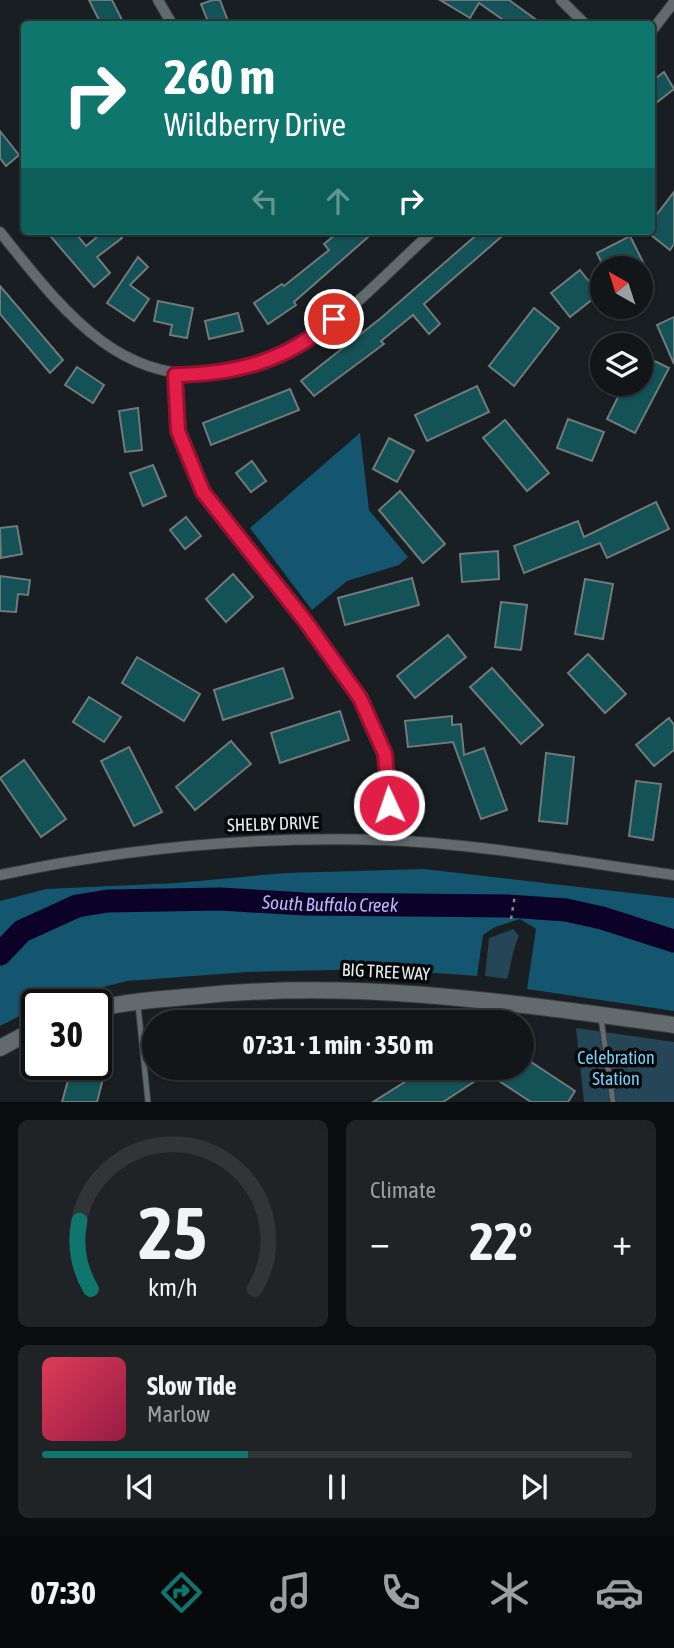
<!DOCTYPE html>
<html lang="en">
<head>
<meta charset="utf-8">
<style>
	:root { --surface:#121619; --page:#1f2326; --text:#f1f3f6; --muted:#9c9fa2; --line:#313538; --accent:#0f766e }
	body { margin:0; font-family:"Asap Condensed",sans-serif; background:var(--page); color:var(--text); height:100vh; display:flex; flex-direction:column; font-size:26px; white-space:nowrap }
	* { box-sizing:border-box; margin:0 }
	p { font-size:23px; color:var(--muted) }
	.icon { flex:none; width:38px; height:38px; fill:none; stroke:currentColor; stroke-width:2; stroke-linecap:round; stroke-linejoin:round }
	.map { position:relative; height:1102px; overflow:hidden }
	.sheet { display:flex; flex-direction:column; gap:18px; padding:18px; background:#0a0c0e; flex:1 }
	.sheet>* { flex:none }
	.hud { position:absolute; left:21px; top:21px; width:634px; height:214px; border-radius:7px; box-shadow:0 2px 5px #0004,0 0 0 2px var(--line); background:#0f766e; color:#fff; overflow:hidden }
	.needle { width:46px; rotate:321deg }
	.buttons { position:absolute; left:590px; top:256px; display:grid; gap:14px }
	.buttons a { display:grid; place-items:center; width:63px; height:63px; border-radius:50%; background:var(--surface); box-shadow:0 2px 5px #0004,0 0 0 2px var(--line); font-size:35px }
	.speed { position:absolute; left:21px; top:989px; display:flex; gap:14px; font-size:35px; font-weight:700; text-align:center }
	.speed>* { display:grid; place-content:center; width:91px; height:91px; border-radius:50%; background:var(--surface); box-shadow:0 2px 5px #0004,0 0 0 2px var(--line); line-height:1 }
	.speed .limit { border:4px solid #111; border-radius:10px; background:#fff; color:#111 }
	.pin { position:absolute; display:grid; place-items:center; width:60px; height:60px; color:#fff; margin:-30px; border:4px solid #fff; border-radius:50%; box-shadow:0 2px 7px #0007 }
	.me { position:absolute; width:77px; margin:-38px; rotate:357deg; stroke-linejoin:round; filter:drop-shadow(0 0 5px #0008) }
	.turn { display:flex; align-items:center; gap:24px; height:147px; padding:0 28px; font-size:32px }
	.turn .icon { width:91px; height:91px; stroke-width:2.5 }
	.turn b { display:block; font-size:49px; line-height:60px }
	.lanes { display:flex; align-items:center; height:66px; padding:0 28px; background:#0003; justify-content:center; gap:35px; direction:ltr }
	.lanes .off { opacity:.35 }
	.big { font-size:52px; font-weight:700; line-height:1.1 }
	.sheet .card { flex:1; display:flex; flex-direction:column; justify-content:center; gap:10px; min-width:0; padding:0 24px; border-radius:10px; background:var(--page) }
	.sheet .dial { align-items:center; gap:0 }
	.dial svg { height:182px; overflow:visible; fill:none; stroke:var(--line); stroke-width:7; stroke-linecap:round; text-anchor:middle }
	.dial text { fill:var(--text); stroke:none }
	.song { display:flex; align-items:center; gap:21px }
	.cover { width:84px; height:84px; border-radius:10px; background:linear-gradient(135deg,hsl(350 70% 55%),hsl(340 70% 35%)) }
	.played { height:7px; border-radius:4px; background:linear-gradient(90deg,var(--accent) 35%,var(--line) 35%) }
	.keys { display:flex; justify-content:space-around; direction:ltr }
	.heat { display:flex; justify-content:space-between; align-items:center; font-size:38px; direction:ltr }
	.sheet .tiles { flex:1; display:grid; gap:18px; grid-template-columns:1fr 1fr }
	.card:last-child { grid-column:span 2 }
	.trip { position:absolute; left:142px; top:1010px; width:392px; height:70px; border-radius:35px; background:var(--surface); box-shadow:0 2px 5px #0004,0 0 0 2px var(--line); font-weight:700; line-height:70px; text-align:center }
	.tab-bar { display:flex; height:112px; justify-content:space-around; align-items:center; background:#07090a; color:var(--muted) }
	.tab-bar .icon { width:49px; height:49px }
	.tab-bar .selected { color:var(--accent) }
	.tab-bar b { font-size:32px; color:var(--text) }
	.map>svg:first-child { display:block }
	.green { fill:#254656 }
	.forest { fill:#145570 }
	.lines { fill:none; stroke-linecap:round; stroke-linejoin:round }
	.river { stroke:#0c0228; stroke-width:23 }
	.building { fill:#135256; stroke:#717a7b; stroke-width:2 }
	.lane-casing { stroke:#363a3d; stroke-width:7 }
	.street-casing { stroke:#363a3d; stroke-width:12 }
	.secondary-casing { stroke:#363a3d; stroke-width:18 }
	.path { stroke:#82878a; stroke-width:2.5; stroke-dasharray:3.5 5; stroke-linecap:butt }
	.lane { stroke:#626a6e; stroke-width:5 }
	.street { stroke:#626a6e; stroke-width:10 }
	.secondary { stroke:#626a6e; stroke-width:16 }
	.route-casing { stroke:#92132f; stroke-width:18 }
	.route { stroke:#e11d48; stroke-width:12 }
	.labels { text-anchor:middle; stroke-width:7; stroke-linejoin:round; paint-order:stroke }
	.street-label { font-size:18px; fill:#e9edef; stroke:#060809 }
	.park-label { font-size:18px; fill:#76d1fd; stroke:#060809 }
	.water-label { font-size:19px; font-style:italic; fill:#bdb8f5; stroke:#060809 }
</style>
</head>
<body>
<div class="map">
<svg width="674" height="1102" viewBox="0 0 674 1102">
	<rect width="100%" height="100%" fill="#181e21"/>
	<!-- green -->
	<g class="green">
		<path d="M 513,929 L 519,936 C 512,951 512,963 507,979 L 485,976 L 489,938 Z"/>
		<polygon points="576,1028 674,1042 674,1102 584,1102"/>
	</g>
	<!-- forest -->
	<g class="forest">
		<polygon points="360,433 369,510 408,557 399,565 347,581 312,610 250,528"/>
		<polygon points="424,869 674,898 674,1011 527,989 536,929 520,919 495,927 483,935 477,976 382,969 247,972 127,981 37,1004 37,1007 0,1026 0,901 46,889 176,883 285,873"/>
	</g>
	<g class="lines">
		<!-- river -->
		<path class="river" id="s1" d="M 0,954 L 22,931 L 77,906 L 108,901 L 220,899 L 304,904 L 508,906 L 566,910 L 602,918 L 674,941"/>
	</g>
	<!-- building -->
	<g class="building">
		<polygon points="89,0 112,0 124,24 101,24"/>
		<polygon points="213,0 220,0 229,24 209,24 201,4"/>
		<polygon points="440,0 509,0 542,24 509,24 479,3 470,18"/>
		<polygon points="664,72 674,89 651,107 651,82"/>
		<polygon points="0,131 19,155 6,166 0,158"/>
		<polygon points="674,192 674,244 670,250 651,235 651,222"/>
		<polygon points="46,231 74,231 86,246 104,231 116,231 122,238 97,257 110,273 94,287"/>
		<polygon points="340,231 375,231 294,302 296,305 268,324 254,303 282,284 284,286 329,250 324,244"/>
		<polygon points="481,231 508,231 424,304 440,324 429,334 413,315 381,341 384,344 314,396 301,381 381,318"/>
		<polygon points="630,236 644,264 637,268 604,268 597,253"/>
		<polygon points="138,257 148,267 130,285 149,299 134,321 107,303"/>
		<polygon points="580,270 599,294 570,317 551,293"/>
		<polygon points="0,286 63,360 50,373 0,314"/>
		<polygon points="158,301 193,308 187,338 170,335 172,325 154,321"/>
		<polygon points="534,308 559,328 514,386 489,366"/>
		<polygon points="238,313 243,331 209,339 205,321"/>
		<polygon points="674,317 674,364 657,325"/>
		<polygon points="640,354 669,368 635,433 607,419 625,383 640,383"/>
		<polygon points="77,367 104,385 93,403 65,385"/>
		<polygon points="477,386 489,412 427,441 415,415"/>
		<polygon points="290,389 299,410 211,445 203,423"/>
		<polygon points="138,408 142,450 125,452 119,411"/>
		<polygon points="568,419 604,432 592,461 557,448"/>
		<polygon points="505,420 549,473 527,491 483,438"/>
		<polygon points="389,438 414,451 397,482 373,469"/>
		<polygon points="252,461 266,481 251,492 236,473"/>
		<polygon points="153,465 166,496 143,506 130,473"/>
		<polygon points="400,491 445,544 423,563 379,510"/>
		<polygon points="656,502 669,529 607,558 600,543 524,573 514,546 578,521 584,537"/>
		<polygon points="186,517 201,536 185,549 170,530"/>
		<polygon points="17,526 22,554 1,558 0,528"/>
		<polygon points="498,551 499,579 462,582 460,554"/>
		<polygon points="233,574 253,597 226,622 206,599"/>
		<polygon points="0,576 30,580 28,595 18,594 16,612 0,611"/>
		<polygon points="412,578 419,605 345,625 338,598"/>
		<polygon points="585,579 613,584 603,639 575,634"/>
		<polygon points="501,602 527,605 521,650 495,647"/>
		<polygon points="448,635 466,657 415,698 397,676"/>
		<polygon points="588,654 626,694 605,713 568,673"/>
		<polygon points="137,657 200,694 184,721 122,683"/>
		<polygon points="283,668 293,698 223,720 214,690"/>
		<polygon points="492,668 543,725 521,744 470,687"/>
		<polygon points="89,697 121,717 104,742 73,722"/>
		<polygon points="340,711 349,740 280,763 271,733"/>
		<polygon points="452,716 452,725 461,724 464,755 484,748 507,810 481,819 453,742 408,747 405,721"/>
		<polygon points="669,718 674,725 674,750 654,766 636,745"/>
		<polygon points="231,741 251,764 195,810 176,787"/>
		<polygon points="129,747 162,812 134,826 101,761"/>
		<polygon points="546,753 574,757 567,824 539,821"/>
		<polygon points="24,760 66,819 41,837 0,778"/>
		<polygon points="636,781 661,784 653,840 629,836"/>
		<polygon points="522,1056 575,1091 568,1102 531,1102 493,1077 499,1068 522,1068"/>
		<polygon points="72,1066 104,1075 97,1102 62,1102"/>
		<polygon points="427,1068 478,1068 483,1076 443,1102 373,1102"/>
	</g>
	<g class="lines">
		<!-- lane casing -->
		<g class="lane-casing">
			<g id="lane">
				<polyline points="138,1005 148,1102"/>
				<polyline points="601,1018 613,1102"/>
			</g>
		</g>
		<!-- street casing -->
		<g class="street-casing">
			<g id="street">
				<polyline points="158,0 172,24"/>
				<polyline points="561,0 585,24"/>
				<polyline points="651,32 674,2"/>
				<path d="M 0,232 C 59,305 119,390 226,372 C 257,367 287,356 314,337 C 353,310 396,264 433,231"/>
				<polyline points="175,375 178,431 203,493 306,622 360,698 375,727 385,754 387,770 389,805 386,840"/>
				<path d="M 0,875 C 126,848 256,836 384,840 C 481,844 578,862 674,875"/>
			</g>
		</g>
		<!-- secondary casing -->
		<g class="secondary-casing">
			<g id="secondary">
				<path d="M 96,1009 C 129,1001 163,999 197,996 C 358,979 514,1003 674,1025"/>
				<polyline points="0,1048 37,1028"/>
			</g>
		</g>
		<!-- path -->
		<polyline class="path" points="511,919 515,895"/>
		<!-- lane -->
		<use href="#lane" class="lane"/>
		<!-- street -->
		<use href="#street" class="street"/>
		<!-- secondary -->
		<use href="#secondary" class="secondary"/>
	</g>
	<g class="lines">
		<!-- route casing -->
		<g class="route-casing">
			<path id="route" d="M 334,319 C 287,361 237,374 175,375 L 178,431 L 203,492 L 306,622 L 360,698 L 385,754 L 389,805"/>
		</g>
		<!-- route -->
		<use href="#route" class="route"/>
	</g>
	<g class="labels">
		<!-- street labels -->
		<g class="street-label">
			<text transform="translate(273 824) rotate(-2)" y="6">SHELBY DRIVE</text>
			<text transform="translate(386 972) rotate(3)" y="6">BIG TREE WAY</text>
		</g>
		<!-- park labels -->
		<g class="park-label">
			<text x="616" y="1064">Celebration<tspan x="616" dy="21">Station</tspan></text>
		</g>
		<!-- water labels -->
		<g class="water-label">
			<text dy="7" stroke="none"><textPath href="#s1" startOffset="346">South Buffalo Creek</textPath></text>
		</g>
	</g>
</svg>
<div class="buttons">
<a><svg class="needle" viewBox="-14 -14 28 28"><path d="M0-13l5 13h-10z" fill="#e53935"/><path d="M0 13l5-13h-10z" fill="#9c9fa2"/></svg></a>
<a><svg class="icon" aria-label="layers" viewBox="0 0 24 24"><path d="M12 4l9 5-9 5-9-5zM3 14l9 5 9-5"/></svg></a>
</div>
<div class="speed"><div class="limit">30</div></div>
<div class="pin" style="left:334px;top:319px;background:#d93025"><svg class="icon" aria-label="arrive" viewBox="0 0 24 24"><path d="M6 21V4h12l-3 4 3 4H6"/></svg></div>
<svg class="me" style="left:389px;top:805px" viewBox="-20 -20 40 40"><circle r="17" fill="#e11d48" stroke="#fff" stroke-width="3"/><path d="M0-11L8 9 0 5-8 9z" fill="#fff"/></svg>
<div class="trip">07:31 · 1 min · 350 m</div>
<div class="hud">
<div class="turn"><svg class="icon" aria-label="right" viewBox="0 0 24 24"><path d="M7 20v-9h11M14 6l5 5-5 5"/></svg><div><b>260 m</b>Wildberry Drive</div></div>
<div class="lanes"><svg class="icon off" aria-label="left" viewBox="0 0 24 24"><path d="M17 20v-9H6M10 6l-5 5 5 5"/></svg><svg class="icon off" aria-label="ahead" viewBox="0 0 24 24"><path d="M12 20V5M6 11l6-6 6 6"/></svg><svg class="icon" aria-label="right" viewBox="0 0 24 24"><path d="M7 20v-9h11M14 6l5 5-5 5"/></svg></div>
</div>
</div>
<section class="sheet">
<div class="tiles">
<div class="card dial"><svg viewBox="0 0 100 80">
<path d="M14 69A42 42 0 1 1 86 69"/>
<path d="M14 69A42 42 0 0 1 9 39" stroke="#0f766e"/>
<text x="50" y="56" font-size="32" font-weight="700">25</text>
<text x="50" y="72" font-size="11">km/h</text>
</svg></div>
<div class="card"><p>Climate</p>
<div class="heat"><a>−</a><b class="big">22°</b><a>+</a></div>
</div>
<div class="card">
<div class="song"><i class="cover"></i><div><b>Slow Tide</b><p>Marlow</p></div></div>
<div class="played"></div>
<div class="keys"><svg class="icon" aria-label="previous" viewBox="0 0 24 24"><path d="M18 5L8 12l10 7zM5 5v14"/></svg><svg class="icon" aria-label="pause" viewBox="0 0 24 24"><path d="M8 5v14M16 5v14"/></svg><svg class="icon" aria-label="next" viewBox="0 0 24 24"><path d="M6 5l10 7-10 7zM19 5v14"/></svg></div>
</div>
</div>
</section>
<nav class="tab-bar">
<b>07:30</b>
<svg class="icon selected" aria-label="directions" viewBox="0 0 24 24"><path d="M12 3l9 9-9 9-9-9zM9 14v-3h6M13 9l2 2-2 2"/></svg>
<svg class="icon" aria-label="music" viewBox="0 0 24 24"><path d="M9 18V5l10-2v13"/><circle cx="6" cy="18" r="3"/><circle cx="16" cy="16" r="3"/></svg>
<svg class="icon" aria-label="phone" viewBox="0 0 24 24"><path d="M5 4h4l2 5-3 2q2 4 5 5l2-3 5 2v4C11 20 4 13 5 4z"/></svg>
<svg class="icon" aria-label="climate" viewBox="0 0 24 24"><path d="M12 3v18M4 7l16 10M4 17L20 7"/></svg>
<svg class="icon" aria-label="car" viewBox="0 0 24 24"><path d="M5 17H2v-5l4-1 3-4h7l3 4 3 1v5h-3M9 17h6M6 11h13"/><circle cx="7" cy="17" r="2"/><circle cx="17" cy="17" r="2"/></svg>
</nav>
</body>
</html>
